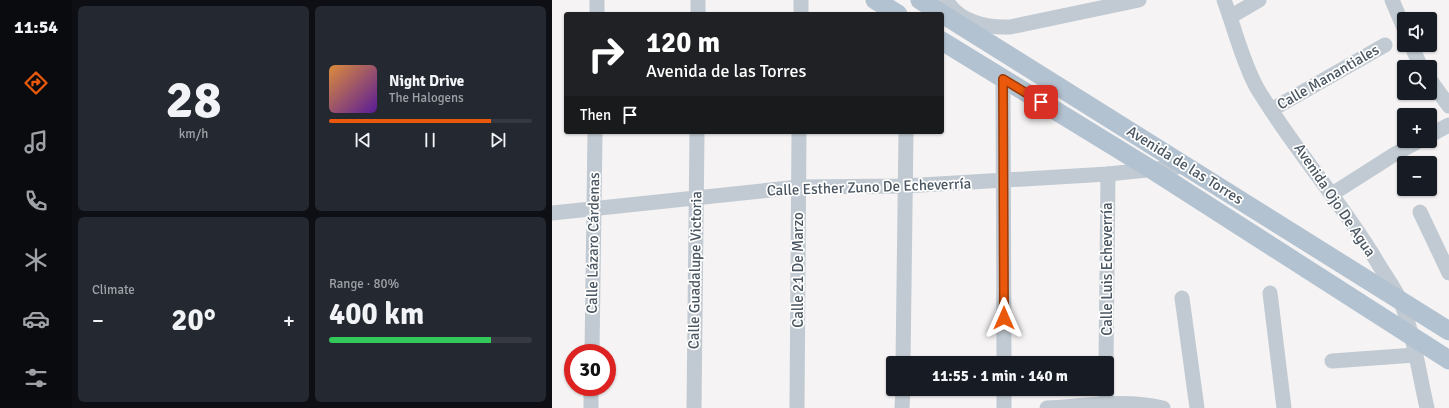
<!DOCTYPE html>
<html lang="en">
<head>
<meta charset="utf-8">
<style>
	:root { --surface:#171b24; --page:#242831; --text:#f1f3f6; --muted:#9ea1a6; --line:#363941; --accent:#ea580c }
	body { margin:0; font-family:Signika,sans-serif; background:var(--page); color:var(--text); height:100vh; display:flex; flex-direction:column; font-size:15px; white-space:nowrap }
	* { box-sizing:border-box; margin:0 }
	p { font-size:13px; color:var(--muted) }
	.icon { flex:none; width:22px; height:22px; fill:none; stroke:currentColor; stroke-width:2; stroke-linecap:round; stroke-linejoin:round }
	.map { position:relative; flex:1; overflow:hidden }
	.details { display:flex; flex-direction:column; gap:6px; padding:6px; background:#0d0f14; width:480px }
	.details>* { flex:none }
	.hud { position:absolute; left:12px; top:12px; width:380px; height:122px; border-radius:4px; box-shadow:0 1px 3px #0004; background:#202124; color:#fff; overflow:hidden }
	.buttons { position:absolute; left:845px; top:12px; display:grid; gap:8px }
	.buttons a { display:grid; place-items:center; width:40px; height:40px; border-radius:4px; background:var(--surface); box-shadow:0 1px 3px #0004; font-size:20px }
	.speed { position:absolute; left:12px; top:344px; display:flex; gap:8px; font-size:20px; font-weight:700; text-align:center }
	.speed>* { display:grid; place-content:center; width:52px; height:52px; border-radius:50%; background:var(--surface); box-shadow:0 1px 3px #0004; line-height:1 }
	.speed .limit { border:6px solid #d22; background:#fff; color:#111 }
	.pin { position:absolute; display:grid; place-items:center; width:34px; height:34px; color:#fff; margin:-17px; border-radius:8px; box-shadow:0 2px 6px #0006 }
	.me { position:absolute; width:44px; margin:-22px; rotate:0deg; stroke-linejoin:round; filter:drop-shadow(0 0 3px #0008) }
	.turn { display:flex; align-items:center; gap:14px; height:84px; padding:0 16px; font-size:18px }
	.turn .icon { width:52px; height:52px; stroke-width:2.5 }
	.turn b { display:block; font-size:28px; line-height:34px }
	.then { display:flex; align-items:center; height:38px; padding:0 16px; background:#0003; gap:8px; font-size:15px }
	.big { font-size:30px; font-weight:700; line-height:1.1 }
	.details .widget { flex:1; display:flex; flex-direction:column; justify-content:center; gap:6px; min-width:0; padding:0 14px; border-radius:6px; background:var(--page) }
	.details .dial { align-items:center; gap:0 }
	.dial b { font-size:52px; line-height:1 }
	.song { display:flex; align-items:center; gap:12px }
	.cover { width:48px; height:48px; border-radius:6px; background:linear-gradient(135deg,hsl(30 70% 55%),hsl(270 70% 35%)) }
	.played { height:4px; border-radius:2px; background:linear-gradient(90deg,var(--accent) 80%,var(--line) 80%) }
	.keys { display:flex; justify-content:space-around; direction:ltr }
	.heat { display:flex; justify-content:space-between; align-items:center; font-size:22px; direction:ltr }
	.charge { height:6px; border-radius:3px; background:linear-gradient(90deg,#34c759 80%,var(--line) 0) }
	.details .tiles { flex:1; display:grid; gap:6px; grid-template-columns:repeat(2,1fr) }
	.trip { position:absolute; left:334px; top:356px; width:228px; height:40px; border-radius:4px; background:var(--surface); box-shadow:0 1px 3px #0004; font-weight:700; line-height:40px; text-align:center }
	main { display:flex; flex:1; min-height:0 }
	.tab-bar { display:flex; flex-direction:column; width:72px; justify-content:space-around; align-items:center; background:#090b0e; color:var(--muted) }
	.tab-bar .icon { width:28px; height:28px }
	.tab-bar .active { color:var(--accent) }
	.tab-bar b { font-size:18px; color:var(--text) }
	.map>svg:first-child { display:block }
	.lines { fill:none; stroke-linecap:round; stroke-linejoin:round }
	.minor { stroke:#c1cad2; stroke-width:15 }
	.major { stroke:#b3c2d1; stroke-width:19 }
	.route-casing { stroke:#983908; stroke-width:10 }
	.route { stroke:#ea580c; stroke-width:7 }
	.labels { text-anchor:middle; stroke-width:3.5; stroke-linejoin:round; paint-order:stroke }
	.street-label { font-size:15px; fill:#4a5661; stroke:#fff }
</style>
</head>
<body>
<main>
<nav class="tab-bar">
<b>11:54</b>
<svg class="icon active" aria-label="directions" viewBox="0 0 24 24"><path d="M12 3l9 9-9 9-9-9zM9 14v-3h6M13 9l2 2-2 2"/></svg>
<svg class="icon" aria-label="music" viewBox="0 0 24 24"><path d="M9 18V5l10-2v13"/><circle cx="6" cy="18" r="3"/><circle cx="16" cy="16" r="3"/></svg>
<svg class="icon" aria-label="phone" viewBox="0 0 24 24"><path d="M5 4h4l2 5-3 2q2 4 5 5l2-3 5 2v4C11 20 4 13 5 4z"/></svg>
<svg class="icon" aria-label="climate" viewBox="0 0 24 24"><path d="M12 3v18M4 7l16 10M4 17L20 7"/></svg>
<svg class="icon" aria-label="car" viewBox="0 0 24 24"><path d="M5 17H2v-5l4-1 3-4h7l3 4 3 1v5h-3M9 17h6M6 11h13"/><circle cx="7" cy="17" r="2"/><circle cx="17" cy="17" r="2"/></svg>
<svg class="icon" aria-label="filters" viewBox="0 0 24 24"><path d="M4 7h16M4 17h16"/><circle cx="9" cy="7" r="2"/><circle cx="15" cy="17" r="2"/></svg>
</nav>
<section class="details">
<div class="tiles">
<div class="widget dial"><b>28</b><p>km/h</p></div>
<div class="widget">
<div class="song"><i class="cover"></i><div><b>Night Drive</b><p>The Halogens</p></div></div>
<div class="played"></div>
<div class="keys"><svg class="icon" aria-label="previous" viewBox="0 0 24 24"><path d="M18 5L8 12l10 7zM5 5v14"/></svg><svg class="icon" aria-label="pause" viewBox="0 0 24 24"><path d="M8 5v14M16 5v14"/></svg><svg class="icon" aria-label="next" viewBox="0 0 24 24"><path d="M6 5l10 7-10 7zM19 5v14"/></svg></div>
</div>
<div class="widget"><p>Climate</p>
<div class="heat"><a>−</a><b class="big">20°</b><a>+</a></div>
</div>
<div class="widget"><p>Range · 80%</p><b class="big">400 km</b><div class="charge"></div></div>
</div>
</section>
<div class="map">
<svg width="897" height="408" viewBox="0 0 897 408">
	<rect width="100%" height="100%" fill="#f5f3f3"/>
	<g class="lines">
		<!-- minor -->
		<g class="minor">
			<path d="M 394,0 C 407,22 434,28 458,27 L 587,0"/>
			<path d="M 672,0 C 683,29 690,61 705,88 C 741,148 788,200 824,260 C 832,274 843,288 849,302 C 862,336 867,373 875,408"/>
			<polyline points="840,0 852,28"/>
			<polyline points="45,14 45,0"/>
			<polyline points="146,14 146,0"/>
			<polyline points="249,14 249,0"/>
			<polyline points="678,17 707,0"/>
			<polyline points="859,45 869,67"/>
			<polyline points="451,79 452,363"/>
			<polyline points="878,80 897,106"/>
			<polyline points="719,110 833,45"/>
			<polyline points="878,135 897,125"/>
			<polyline points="780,194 843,154 867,141"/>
			<polyline points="868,212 897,273"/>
			<polyline points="0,213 247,187 352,186 556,174 634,166"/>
			<polyline points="718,293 732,408"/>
			<polyline points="630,298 645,408"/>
			<polyline points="40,353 43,132"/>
			<polyline points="780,361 863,355"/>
			<polyline points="351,363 354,132"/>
			<polyline points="554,363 556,174"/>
			<polyline points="452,389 452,408"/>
			<polyline points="39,408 39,387"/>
			<polyline points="142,408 145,132"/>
			<polyline points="245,408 247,132"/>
			<polyline points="350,408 351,389"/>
			<path d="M 495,408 C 532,406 574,399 611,408"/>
			<polyline points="554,408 554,389"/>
		</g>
		<!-- major -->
		<g class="major">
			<polyline points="323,0 346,14"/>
			<polyline points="368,0 897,331"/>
			<polyline points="390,41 602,171 897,360"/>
		</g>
	</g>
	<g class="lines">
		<!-- route casing -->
		<g class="route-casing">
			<polyline id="route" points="452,318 451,79 489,102"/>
		</g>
		<!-- route -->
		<use href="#route" class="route"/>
	</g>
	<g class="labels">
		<!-- street labels -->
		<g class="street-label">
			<text transform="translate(776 77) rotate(-30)" y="5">Calle Manantiales</text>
			<text transform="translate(633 165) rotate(32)" y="5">Avenida de las Torres</text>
			<text transform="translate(317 187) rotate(-2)" y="5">Calle Esther Zuno De Echeverría</text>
			<text transform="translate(783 200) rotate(56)" y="5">Avenida Ojo De Agua</text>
			<text transform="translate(41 243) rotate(-89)" y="5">Calle Lázaro Cárdenas</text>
			<text transform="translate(555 269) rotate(-90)" y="5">Calle Luis Echeverría</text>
			<text transform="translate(143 270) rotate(-89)" y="5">Calle Guadalupe Victoria</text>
			<text transform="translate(246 270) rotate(-90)" y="5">Calle 21 De Marzo</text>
		</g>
	</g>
</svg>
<div class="buttons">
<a><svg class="icon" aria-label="sound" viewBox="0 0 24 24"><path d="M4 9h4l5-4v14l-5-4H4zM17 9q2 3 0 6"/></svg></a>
<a><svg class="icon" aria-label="search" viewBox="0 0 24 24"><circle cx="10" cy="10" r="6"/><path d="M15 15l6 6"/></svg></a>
<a>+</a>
<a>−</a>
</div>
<div class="speed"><div class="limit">30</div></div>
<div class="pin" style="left:489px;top:102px;background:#d93025"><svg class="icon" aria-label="arrive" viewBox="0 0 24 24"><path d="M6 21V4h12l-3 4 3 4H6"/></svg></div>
<svg class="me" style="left:452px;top:318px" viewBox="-20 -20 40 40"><path d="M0-17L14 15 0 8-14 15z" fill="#ea580c" stroke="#fff" stroke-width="4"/></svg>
<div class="trip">11:55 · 1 min · 140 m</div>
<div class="hud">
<div class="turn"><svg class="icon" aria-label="right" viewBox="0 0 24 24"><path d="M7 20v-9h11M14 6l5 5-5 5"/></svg><div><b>120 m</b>Avenida de las Torres</div></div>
<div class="then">Then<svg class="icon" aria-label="arrive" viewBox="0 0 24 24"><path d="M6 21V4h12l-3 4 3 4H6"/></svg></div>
</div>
</div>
</main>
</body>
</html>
